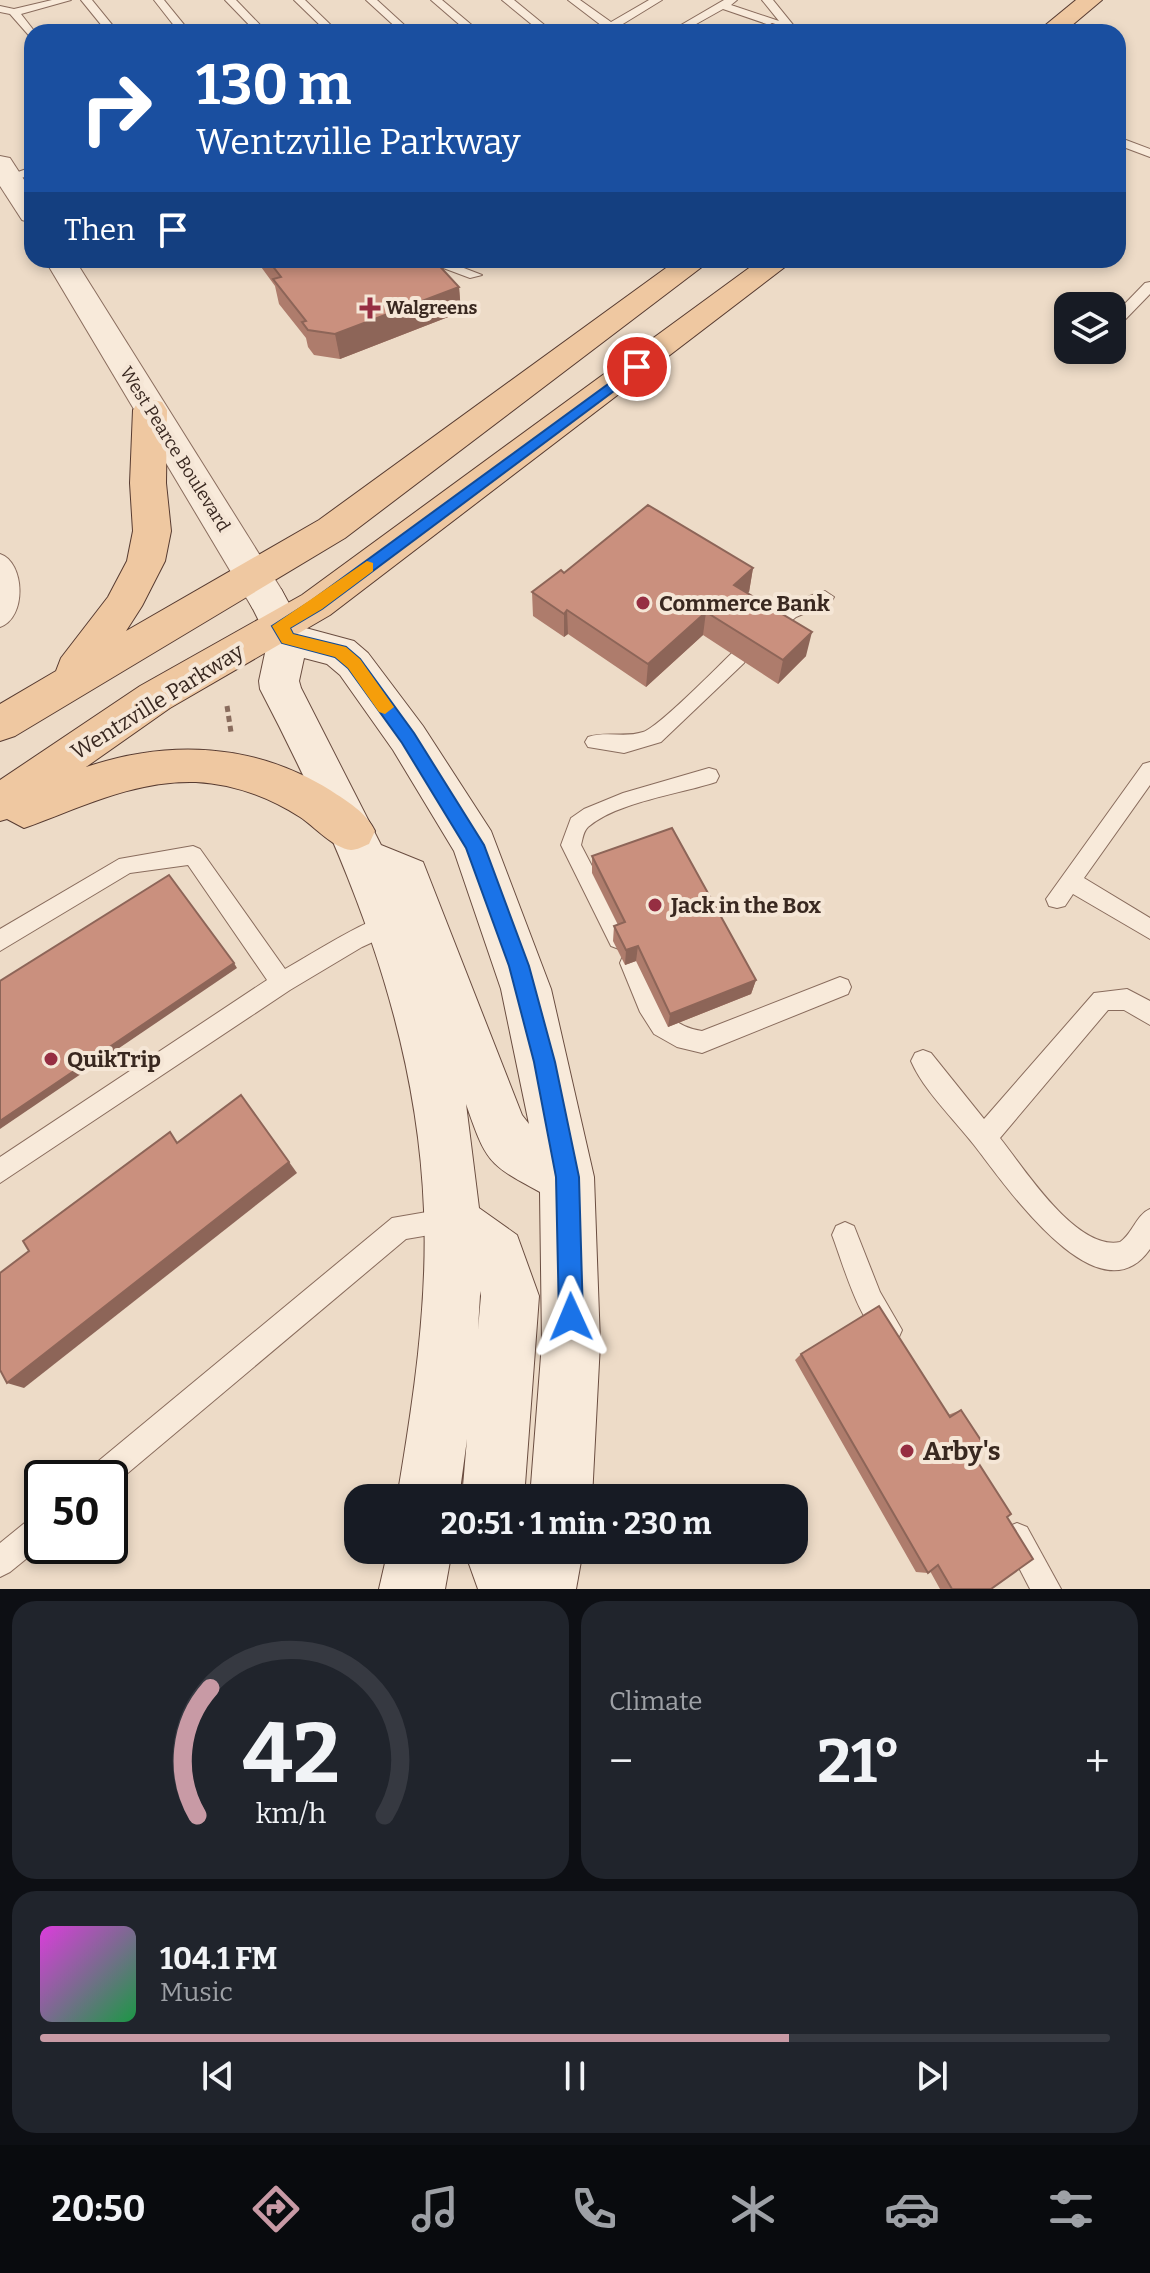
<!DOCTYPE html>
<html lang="en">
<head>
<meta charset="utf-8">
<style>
	:root { --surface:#171b24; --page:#20242c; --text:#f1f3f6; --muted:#9ea1a6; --line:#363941; --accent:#c89aa5 }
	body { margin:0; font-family:Bitter,serif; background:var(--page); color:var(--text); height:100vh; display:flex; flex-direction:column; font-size:30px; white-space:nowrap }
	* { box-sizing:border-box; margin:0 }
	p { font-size:26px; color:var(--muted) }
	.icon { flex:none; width:44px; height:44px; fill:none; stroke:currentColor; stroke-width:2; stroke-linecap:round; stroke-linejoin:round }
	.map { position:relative; height:1589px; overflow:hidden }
	.side { display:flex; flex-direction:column; gap:12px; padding:12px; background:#0d0f14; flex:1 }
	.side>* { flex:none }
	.hud { position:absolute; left:24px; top:24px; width:1102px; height:244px; border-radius:24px; box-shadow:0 4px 12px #0003; background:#1a4fa0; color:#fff; overflow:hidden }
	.buttons { position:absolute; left:1054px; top:292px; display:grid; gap:16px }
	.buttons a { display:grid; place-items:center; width:72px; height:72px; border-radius:16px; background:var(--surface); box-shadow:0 4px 12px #0003; font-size:40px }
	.speed { position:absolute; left:24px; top:1460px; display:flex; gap:16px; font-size:40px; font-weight:700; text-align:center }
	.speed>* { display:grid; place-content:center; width:104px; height:104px; border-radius:50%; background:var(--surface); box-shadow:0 4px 12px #0003; line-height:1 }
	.speed .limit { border:4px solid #111; border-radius:12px; background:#fff; color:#111 }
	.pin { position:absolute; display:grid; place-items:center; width:68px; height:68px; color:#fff; margin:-34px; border:4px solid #fff; border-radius:50%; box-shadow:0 2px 8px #0007 }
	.me { position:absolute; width:88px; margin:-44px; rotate:359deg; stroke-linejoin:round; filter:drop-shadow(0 0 6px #0008) }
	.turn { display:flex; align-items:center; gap:28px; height:168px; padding:0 40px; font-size:36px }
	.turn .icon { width:104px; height:104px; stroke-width:2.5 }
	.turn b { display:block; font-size:56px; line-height:68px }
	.then { display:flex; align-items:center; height:76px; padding:0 40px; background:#0003; gap:16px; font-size:30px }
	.big { font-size:60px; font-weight:700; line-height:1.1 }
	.side .tile { flex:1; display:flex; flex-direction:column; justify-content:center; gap:12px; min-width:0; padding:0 28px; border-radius:24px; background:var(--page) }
	.side .dial { align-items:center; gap:0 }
	.dial svg { height:208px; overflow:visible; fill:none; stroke:var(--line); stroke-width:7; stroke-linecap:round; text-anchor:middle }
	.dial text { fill:var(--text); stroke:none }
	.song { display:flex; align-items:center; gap:24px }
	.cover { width:96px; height:96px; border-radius:12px; background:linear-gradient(135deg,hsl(300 70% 55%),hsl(140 70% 35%)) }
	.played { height:8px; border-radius:4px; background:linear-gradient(90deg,var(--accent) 70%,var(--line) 70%) }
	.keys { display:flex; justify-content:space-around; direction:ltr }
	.heat { display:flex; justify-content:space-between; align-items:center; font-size:44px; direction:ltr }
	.side .tiles { flex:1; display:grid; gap:12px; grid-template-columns:1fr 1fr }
	.tile:last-child { grid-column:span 2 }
	.trip { position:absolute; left:344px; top:1484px; width:464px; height:80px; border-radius:24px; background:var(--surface); box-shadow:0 4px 12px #0003; font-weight:700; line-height:80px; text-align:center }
	.menu { display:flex; height:128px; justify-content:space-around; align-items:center; background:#090b0e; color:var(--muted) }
	.menu .icon { width:56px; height:56px }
	.menu .current { color:var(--accent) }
	.menu b { font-size:36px; color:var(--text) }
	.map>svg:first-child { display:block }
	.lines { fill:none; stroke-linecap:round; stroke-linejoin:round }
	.service-casing { stroke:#896c5d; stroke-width:2 }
	.tertiary-casing { stroke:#896c5d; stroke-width:2 }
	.secondary-casing { stroke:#6a4d40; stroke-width:2 }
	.primary-casing { stroke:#573b31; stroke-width:2 }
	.path { stroke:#896c5d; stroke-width:5; stroke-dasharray:6 4; stroke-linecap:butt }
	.service { fill:#f8eada; fill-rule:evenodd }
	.tertiary { fill:#f8eada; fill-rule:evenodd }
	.secondary { fill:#f8eada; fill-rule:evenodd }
	.primary { fill:#efc8a1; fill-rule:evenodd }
	.wall { fill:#ae7c6c }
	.shaded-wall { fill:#8d6558 }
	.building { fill:#ca907e; stroke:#8d6558; stroke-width:2 }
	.route { fill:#1a73e8; stroke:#114b97; stroke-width:2 }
	.slow { fill:#f59e0b }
	.poi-dot { fill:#962e42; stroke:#f5e6d6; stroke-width:3 }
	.labels { text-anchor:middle; stroke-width:8; stroke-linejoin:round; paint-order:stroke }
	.far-poi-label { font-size:18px; font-weight:bold; fill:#392820; stroke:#f5e6d6; text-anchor:start }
	.far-street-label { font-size:18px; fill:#392820; stroke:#f5e6d6 }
	.poi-label { font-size:22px; font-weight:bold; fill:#392820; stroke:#f5e6d6; text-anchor:start }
	.street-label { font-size:22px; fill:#392820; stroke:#f5e6d6 }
	.near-poi-label { font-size:26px; font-weight:bold; fill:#392820; stroke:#f5e6d6; text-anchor:start }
</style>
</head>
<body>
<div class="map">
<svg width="1150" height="1589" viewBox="0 0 1150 1589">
	<rect width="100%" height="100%" fill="#eddbc7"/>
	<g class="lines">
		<!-- service casing -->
		<g class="service-casing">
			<g id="service">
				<polygon points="52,0 71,0 21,14 35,32 32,32 32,39 10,14 0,12 0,6 14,9"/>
				<polygon points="81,0 92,0 118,32 107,32"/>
				<polygon points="154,0 164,0 190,32 179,32"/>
				<polygon points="225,0 236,0 267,32 256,32"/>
				<polygon points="294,0 305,0 338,32 327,32"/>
				<polygon points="366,0 377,0 412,32 401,32"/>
				<polygon points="431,0 442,0 480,32 468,32"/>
				<polygon points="502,0 514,0 553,32 541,32"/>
				<polygon points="568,0 580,0 611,22 649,0 662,0 618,27 623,32 606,29"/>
				<polygon points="724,0 737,0 731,5 779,21 762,0 773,0 794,26 806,32 787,31 723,9 682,32 669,32"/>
				<polygon points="1118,137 1150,149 1150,157 1118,145"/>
				<polygon points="32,167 32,175 10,181 4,177"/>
				<polygon points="422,260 443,260 482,275 470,278"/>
				<polygon points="1150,282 1150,294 1117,328 1112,329 1112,317 1145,283"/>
				<path d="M 0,554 C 25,562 27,618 0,627 Z"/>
				<path d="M 825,591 L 834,597 L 831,602 L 796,617 L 773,636 L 761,636 L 758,631 C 772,610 801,598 825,591 Z"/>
				<path d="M 738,651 L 744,653 L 747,658 L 744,663 L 661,742 L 624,753 L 588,747 L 585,742 L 588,737 C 606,731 625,738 643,732 C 659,727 716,668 732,653 Z"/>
				<polygon points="1150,762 1150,785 1084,878 1150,918 1150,939 1073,894 1065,906 1057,908 1049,906 1046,899 1143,764"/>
				<path d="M 709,768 L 716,770 L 719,776 L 716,782 C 680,794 617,802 588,827 C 583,832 583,838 581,845 L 630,939 L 627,946 L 619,949 L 611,946 L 561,845 L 571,818 L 584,809 L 623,793 Z"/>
				<path d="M 193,846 L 200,849 L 285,969 C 320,949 353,927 391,913 L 399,916 L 402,923 L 399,930 L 362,947 L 290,990 L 0,1183 L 0,1157 L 267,980 L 188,865 L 130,873 L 0,951 L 0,929 L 119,859 Z"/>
				<path d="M 631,953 L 639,956 C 655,991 658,1024 702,1031 L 840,977 L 848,980 L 851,987 L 848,994 L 702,1053 L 677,1047 L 654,1034 L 640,1012 L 620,963 L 623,956 Z"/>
				<path d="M 1127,989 L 1150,1001 L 1150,1025 L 1124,1010 L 1108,1010 L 1000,1138 C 1024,1168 1076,1251 1120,1242 C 1133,1233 1136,1215 1150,1209 L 1150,1249 C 1098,1324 1002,1180 974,1145 C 954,1119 924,1091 911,1061 L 915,1053 L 923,1050 L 931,1053 L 984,1119 L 1094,993 Z"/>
				<polygon points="450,1208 459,1212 463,1221 459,1230 406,1239 110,1488 110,1478 86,1478 90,1468 392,1218"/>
				<path d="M 845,1222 L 854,1226 L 880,1292 L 902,1330 L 898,1339 L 889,1343 C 861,1332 843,1263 832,1235 L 836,1226 Z"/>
				<polygon points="42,1513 42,1546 10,1572 0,1577 0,1543 32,1517"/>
				<polygon points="1017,1523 1027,1527 1061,1589 1030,1589 1003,1537 1007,1527"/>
			</g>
		</g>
		<!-- tertiary casing -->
		<g class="tertiary-casing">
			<g id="tertiary">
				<polygon points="0,156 10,158 32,192 32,223 22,220 0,186"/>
				<polygon points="45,260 75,260 281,589 286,599 281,609 267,613 253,609"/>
			</g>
		</g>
		<!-- secondary casing -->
		<g class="secondary-casing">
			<g id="secondary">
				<path d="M 267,585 L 281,589 L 302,627 L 354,641 L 368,653 L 423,726 L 491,831 L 551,989 L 594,1177 L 600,1343 L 592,1498 L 530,1498 L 542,1343 L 540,1192 C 487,1164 486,1161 466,1104 L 479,1208 L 517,1235 L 539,1296 L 524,1498 L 462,1498 L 467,1439 L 459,1498 L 397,1498 C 413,1403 428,1305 424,1210 C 417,1024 345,852 260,689 L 259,681 L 268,639 L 248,599 L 253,589 ZM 304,658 L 327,664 L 340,675 L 393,750 L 454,851 L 501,989 L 529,1124 L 522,1115 L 423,862 L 381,845 L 301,688 L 299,681 ZM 480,1291 L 481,1296 L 478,1329 L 480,1295 Z"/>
				<polygon points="388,1550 452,1550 445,1589 379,1589"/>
				<polygon points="464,1550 583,1550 576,1589 478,1589"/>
			</g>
		</g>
		<!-- primary casing -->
		<g class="primary-casing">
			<g id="primary">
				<polygon points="1076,0 1102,0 1064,32 1037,32"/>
				<polygon points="677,260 711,260 345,538 15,736 0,741 0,704 56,671 61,658 108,597 127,561 133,531 130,483 133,410 138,402 150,399 162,402 167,410 166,483 171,531 165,561 142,606 126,631 319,520"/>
				<path d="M 760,260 L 794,260 L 330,615 L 170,708 L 86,767 C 169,739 254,743 330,790 C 348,802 366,812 375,831 L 369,844 C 364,846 357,850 351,850 C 333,848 315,827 300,817 C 269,797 233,784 196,782 C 134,780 80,808 24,828 L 7,819 L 0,821 L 0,780 L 140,686 L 302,595 Z"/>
			</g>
		</g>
		<!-- path -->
		<polyline class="path" points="227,706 231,732"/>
		<!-- service -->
		<use href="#service" class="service"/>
		<!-- tertiary -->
		<use href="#tertiary" class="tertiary"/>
		<!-- secondary -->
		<use href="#secondary" class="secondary"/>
		<!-- primary -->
		<use href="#primary" class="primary"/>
	</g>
	<!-- wall -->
	<g class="wall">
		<polygon points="256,260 434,260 459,287 461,312 340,359 314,355 308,347 306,338 279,304 275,286"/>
		<polygon points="753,568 749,592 747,593 806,656 778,684 703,635 646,687 568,634 564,637 533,616 532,592"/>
		<polygon points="592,856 756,980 751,994 668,1027 636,961 625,965 613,941 614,926 618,925 592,873"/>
		<polygon points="801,1354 948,1415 961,1410 972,1453 1007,1517 991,1589 940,1589 930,1571 928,1573 916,1572 795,1360"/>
	</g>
	<!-- shaded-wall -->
	<g class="shaded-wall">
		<polygon points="459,287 461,312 340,359 335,334"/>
		<polygon points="753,568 749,592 730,609 734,585"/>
		<polygon points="567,610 568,634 564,637 564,614"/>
		<polygon points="706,612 703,635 646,687 648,664"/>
		<polygon points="812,632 806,656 778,684 783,660"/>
		<polygon points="638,946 636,961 625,965 626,950"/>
		<polygon points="234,963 237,968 0,1129 0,1121"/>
		<polygon points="756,980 751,994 668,1027 670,1014"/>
		<polygon points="241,1095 297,1173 24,1388 7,1383"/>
	</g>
	<!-- building -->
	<g class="building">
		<polygon points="772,24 796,32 760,32"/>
		<polygon points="268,260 434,260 459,287 335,334 308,330 302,322 306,321 273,279 281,277"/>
		<polygon points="648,505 753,568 734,585 812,632 783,660 706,612 648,664 567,610 564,614 532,592 561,570 564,573"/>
		<polygon points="672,828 756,980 670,1014 638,946 626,950 614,926 625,922 592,856"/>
		<polygon points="169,875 234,963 0,1121 0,981"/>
		<polygon points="241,1095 289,1162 7,1383 0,1370 0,1273 29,1251 23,1241 170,1132 177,1143"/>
		<polygon points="879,1306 950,1417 961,1410 984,1445 972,1453 1011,1514 1007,1517 1033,1559 991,1589 952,1589 938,1565 928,1573 801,1354"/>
	</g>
	<!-- route -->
	<polygon class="route" points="637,363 644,367 642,370 322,609 290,628 293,634 346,647 360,659 414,733 484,845 529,966 555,1062 579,1177 583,1317 579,1325 571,1329 563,1325 559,1317 556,1177 534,1062 509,966 466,848 402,743 348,668 335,657 282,643 272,626 311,601"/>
	<!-- slow -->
	<polygon class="slow" points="367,561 373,563 373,571 322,609 290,628 293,634 346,647 360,659 394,707 385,714 379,712 348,668 335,657 282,643 272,626"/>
	<!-- markers -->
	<g class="poi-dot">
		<path d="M366 296h8v8h8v8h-8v8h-8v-8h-8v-8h8z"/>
		<circle cx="643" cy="603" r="8"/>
		<circle cx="655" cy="905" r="8"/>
		<circle cx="51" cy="1059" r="8"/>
		<circle cx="907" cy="1451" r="8"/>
	</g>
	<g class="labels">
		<!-- far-poi labels -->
		<g class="far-poi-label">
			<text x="386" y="314">Walgreens</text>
		</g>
		<!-- far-street labels -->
		<g class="far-street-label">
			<text transform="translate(175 449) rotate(58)" y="6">West Pearce Boulevard</text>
		</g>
		<!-- poi labels -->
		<g class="poi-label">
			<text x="659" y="611">Commerce Bank</text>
			<text x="671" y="913">Jack in the Box</text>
			<text x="67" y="1067">QuikTrip</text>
		</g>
		<!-- street labels -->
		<g class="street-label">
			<text transform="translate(157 701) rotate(-32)" y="8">Wentzville Parkway</text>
		</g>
		<!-- near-poi labels -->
		<g class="near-poi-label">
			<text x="923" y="1460">Arby's</text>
		</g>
	</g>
</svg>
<div class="buttons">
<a><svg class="icon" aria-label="layers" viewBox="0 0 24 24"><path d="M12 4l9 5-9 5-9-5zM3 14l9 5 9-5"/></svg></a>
</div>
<div class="speed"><div class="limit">50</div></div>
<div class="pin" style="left:637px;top:367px;background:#d93025"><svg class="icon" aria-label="arrive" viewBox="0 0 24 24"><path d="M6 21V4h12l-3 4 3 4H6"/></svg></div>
<svg class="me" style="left:571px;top:1317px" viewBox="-20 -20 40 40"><path d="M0-17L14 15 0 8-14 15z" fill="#1a73e8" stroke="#fff" stroke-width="4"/></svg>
<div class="trip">20:51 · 1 min · 230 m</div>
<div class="hud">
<div class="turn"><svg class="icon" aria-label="right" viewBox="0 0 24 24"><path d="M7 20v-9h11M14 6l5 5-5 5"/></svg><div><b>130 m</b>Wentzville Parkway</div></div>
<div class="then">Then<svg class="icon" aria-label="arrive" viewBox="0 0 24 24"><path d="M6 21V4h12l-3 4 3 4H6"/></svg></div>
</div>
</div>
<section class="side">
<div class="tiles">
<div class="tile dial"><svg viewBox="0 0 100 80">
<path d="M14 69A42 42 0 1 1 86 69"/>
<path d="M14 69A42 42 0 0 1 19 20" stroke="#c89aa5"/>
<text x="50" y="56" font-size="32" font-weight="700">42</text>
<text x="50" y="72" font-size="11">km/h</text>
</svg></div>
<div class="tile"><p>Climate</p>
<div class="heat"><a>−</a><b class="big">21°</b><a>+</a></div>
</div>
<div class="tile">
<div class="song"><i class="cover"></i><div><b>104.1 FM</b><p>Music</p></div></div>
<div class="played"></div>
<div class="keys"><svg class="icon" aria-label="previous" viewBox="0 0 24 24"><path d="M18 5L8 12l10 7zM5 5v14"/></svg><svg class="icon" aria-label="pause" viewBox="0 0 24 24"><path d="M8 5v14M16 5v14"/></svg><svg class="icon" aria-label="next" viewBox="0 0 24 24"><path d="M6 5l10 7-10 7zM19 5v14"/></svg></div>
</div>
</div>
</section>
<nav class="menu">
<b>20:50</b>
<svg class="icon current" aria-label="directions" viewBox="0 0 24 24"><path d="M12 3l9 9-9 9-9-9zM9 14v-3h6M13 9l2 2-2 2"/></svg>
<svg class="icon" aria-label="music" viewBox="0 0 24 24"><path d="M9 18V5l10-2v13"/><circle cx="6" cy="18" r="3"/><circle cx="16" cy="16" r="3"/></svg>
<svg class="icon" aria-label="phone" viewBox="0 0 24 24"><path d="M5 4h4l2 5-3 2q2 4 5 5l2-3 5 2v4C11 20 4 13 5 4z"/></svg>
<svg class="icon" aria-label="climate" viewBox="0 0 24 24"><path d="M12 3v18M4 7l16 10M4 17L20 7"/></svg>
<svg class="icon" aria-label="car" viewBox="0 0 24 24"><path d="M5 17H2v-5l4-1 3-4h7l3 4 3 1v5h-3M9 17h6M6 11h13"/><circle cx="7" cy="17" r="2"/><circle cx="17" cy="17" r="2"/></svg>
<svg class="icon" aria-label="filters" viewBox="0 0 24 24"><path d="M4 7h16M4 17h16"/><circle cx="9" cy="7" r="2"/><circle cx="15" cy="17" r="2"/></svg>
</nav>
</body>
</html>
